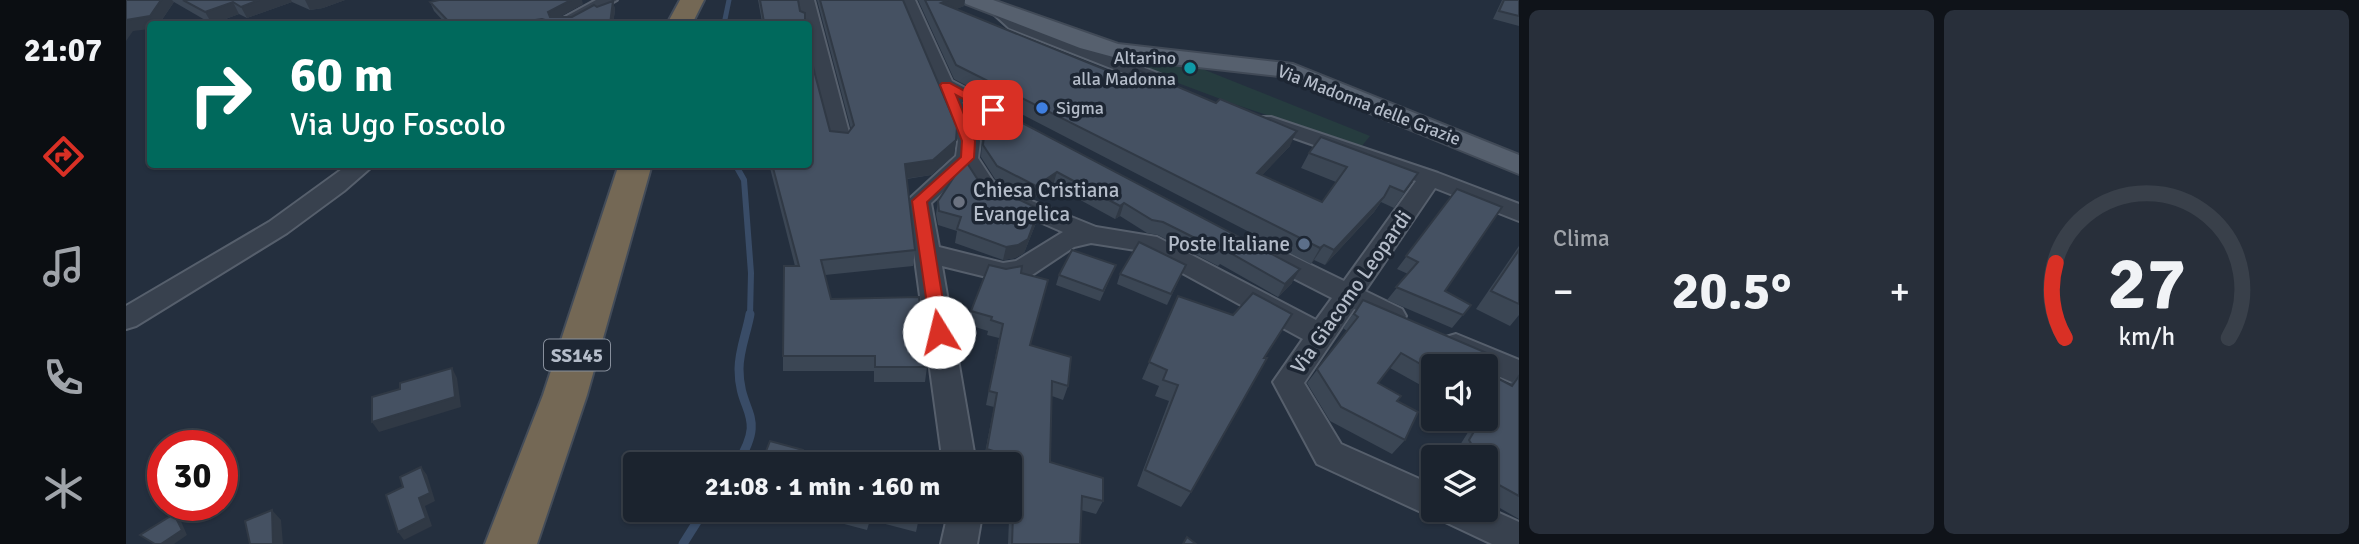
<!DOCTYPE html>
<html lang="it">
<head>
<meta charset="utf-8">
<style>
	:root { --surface:#1b232e; --page:#282f3a; --text:#f1f3f6; --muted:#a0a4aa; --line:#39404a; --accent:#d93025 }
	body { margin:0; font-family:Signika,sans-serif; background:var(--page); color:var(--text); height:100vh; display:flex; flex-direction:column; font-size:26px; white-space:nowrap }
	* { box-sizing:border-box; margin:0 }
	p { font-size:23px; color:var(--muted) }
	.icon { flex:none; width:38px; height:38px; fill:none; stroke:currentColor; stroke-width:2; stroke-linecap:round; stroke-linejoin:round }
	.map { position:relative; flex:1; overflow:hidden }
	.details { display:flex; flex-direction:column; gap:10px; padding:10px; background:#0f1319; width:840px }
	.details>* { flex:none }
	.guide { position:absolute; left:21px; top:21px; width:665px; height:147px; border-radius:7px; box-shadow:0 2px 5px #0004,0 0 0 2px var(--line); background:#00695c; color:#fff; overflow:hidden }
	.fabs { position:absolute; left:1295px; top:354px; display:grid; gap:14px }
	.fabs a { display:grid; place-items:center; width:77px; height:77px; border-radius:7px; background:var(--surface); box-shadow:0 2px 5px #0004,0 0 0 2px var(--line); font-size:35px }
	.speed { position:absolute; left:21px; top:430px; display:flex; gap:14px; font-size:35px; font-weight:700; text-align:center }
	.speed>* { display:grid; place-content:center; width:91px; height:91px; border-radius:50%; background:var(--surface); box-shadow:0 2px 5px #0004,0 0 0 2px var(--line); line-height:1 }
	.speed .limit { border:10px solid #d22; background:#fff; color:#111 }
	.pin { position:absolute; display:grid; place-items:center; width:60px; height:60px; color:#fff; margin:-30px; border-radius:14px; box-shadow:0 4px 10px #0006 }
	.me { position:absolute; width:77px; margin:-38px; rotate:351deg; stroke-linejoin:round; filter:drop-shadow(0 0 5px #0008) }
	.turn { display:flex; align-items:center; gap:24px; height:147px; padding:0 28px; font-size:32px }
	.turn .icon { width:91px; height:91px; stroke-width:2.5 }
	.turn b { display:block; font-size:49px; line-height:60px }
	.big { font-size:52px; font-weight:700; line-height:1.1 }
	.details .widget { flex:1; display:flex; flex-direction:column; justify-content:center; gap:10px; min-width:0; padding:0 24px; border-radius:10px; background:var(--page) }
	.details .dial { align-items:center; gap:0 }
	.dial svg { height:182px; overflow:visible; fill:none; stroke:var(--line); stroke-width:7; stroke-linecap:round; text-anchor:middle }
	.dial text { fill:var(--text); stroke:none }
	.heat { display:flex; justify-content:space-between; align-items:center; font-size:38px; direction:ltr }
	.details .tiles { flex:1; display:grid; gap:10px; grid-template-columns:repeat(2,1fr) }
	.trip { position:absolute; left:497px; top:452px; width:399px; height:70px; border-radius:7px; background:var(--surface); box-shadow:0 2px 5px #0004,0 0 0 2px var(--line); font-weight:700; line-height:70px; text-align:center }
	main { display:flex; flex:1; min-height:0 }
	.tabs { display:flex; flex-direction:column; width:126px; justify-content:space-around; align-items:center; background:#0b0e12; color:var(--muted) }
	.tabs .icon { width:49px; height:49px }
	.tabs .current { color:var(--accent) }
	.tabs b { font-size:32px; color:var(--text) }
	.map>svg:first-child { display:block }
	.green { fill:#263c3f }
	.lines { fill:none; stroke-linecap:round; stroke-linejoin:round }
	.stream-far2 { stroke:#394c67; stroke-width:5 }
	.stream-far1 { stroke:#394c67; stroke-width:6 }
	.stream { stroke:#394c67; stroke-width:9 }
	.minor-casing { stroke:#565f6c; stroke-width:4 }
	.major-casing { stroke:#414a57; stroke-width:4 }
	.highway-casing { stroke:#434c59; stroke-width:4 }
	.minor { fill:#38414e; fill-rule:evenodd }
	.major { fill:#56606e; fill-rule:evenodd }
	.highway { fill:#746855; fill-rule:evenodd }
	.wall { fill:#3b4654 }
	.shaded-wall { fill:#303945 }
	.building { fill:#455162; stroke:#303945; stroke-width:2 }
	.route { fill:#d93025; stroke:#8d1f18; stroke-width:2 }
	.culture-dot { fill:#0f9aa8; stroke:#1d2633; stroke-width:2.5 }
	.shop-dot { fill:#3f7fe0; stroke:#1d2633; stroke-width:2.5 }
	.worship-dot { fill:#6b7280; stroke:#1d2633; stroke-width:2.5 }
	.service-dot { fill:#5c6f8a; stroke:#1d2633; stroke-width:2.5 }
	.labels { text-anchor:middle; stroke-width:7; stroke-linejoin:round; paint-order:stroke }
	.far-poi-label { font-size:18px; fill:#b4bcc9; stroke:#1d2633; text-anchor:end }
	.far-street-label { font-size:18px; fill:#b4bcc9; stroke:#1d2633 }
	.shield { fill:#1d2633; stroke:#878f9c; stroke-width:2 }
	.shield-label { font-size:19px; font-weight:bold; fill:#b4bcc9 }
	.poi-label { font-size:21px; fill:#b4bcc9; stroke:#1d2633; text-anchor:start }
	.street-label { font-size:21px; fill:#b4bcc9; stroke:#1d2633 }
</style>
</head>
<body>
<main>
<nav class="tabs">
<b>21:07</b>
<svg class="icon current" aria-label="directions" viewBox="0 0 24 24"><path d="M12 3l9 9-9 9-9-9zM9 14v-3h6M13 9l2 2-2 2"/></svg>
<svg class="icon" aria-label="music" viewBox="0 0 24 24"><path d="M9 18V5l10-2v13"/><circle cx="6" cy="18" r="3"/><circle cx="16" cy="16" r="3"/></svg>
<svg class="icon" aria-label="phone" viewBox="0 0 24 24"><path d="M5 4h4l2 5-3 2q2 4 5 5l2-3 5 2v4C11 20 4 13 5 4z"/></svg>
<svg class="icon" aria-label="climate" viewBox="0 0 24 24"><path d="M12 3v18M4 7l16 10M4 17L20 7"/></svg>
</nav>
<div class="map">
<svg width="1393" height="544" viewBox="0 0 1393 544">
	<rect width="100%" height="100%" fill="#242f3e"/>
	<!-- green -->
	<polygon class="green" points="985,58 1064,64 1244,136 1235,147 1108,104"/>
	<g class="lines">
		<!-- stream-far2 -->
		<polyline class="stream-far2" points="598,24 603,0"/>
		<!-- stream-far1 -->
		<polyline class="stream-far1" points="609,164 618,180 625,273 624,316"/>
		<!-- stream -->
		<g class="stream">
			<path d="M 611,464 C 642,414 613,415 613,369 C 613,350 621,332 624,314"/>
			<polyline points="557,544 579,509"/>
		</g>
		<!-- minor casing -->
		<g class="minor-casing">
			<g id="minor">
				<polygon points="470,0 491,0 448,24 426,24"/>
				<polygon points="672,0 688,0 725,140 722,145 706,145 703,140 682,48 682,24 677,24"/>
				<path d="M 773,0 L 789,0 L 826,81 L 881,110 L 884,114 L 881,118 L 867,118 L 836,102 L 854,141 L 852,158 L 867,181 L 896,197 L 970,227 L 1031,237 L 1190,320 L 1206,298 L 1132,260 L 1128,254 L 1132,248 L 1141,245 L 1150,248 L 1218,281 L 1290,181 L 1131,125 L 1128,121 L 1131,117 L 1145,117 L 1312,173 L 1393,204 L 1393,221 L 1309,188 L 1239,291 L 1276,309 L 1280,316 L 1276,323 L 1266,326 L 1228,309 L 1178,383 L 1215,444 L 1307,485 L 1307,509 L 1360,509 L 1360,507 L 1393,522 L 1393,544 L 1366,544 L 1315,520 L 1312,515 L 1307,517 L 1295,512 L 1191,464 L 1147,382 L 1177,339 L 1016,251 L 965,243 L 948,247 L 906,275 L 877,281 L 816,266 L 850,464 L 817,464 L 781,201 L 830,156 L 832,141 ZM 839,172 L 851,191 L 880,207 L 937,232 L 890,261 L 877,263 L 813,247 L 805,203 Z"/>
				<polygon points="869,3 895,20 1047,79 1050,83 1040,89 1033,87 883,28 861,8"/>
				<polygon points="223,164 249,164 218,191 161,233 10,326 0,329 0,306 143,222"/>
				<path d="M 1330,334 L 1393,360 L 1393,385 L 1360,371 L 1360,366 C 1344,366 1323,359 1316,345 L 1320,337 Z"/>
				<polygon points="823,509 857,509 851,544 815,544"/>
			</g>
		</g>
		<!-- major casing -->
		<g class="major-casing">
			<polygon id="major" points="836,0 867,0 992,44 1167,64 1393,155 1393,174 1153,76 991,58 954,48 840,4"/>
		</g>
		<!-- highway casing -->
		<g class="highway-casing">
			<g id="highway">
				<polygon points="554,0 578,0 566,24 541,24"/>
				<polygon points="493,164 526,164 461,395 411,544 359,544 417,395"/>
			</g>
		</g>
		<!-- minor -->
		<use href="#minor" class="minor"/>
		<!-- major -->
		<use href="#major" class="major"/>
		<!-- highway -->
		<use href="#highway" class="highway"/>
	</g>
	<!-- wall -->
	<g class="wall">
		<polygon points="0,0 219,0 197,8 184,10 166,2 121,18 113,14 86,24 48,2 33,24 24,24 7,31"/>
		<polygon points="632,0 672,0 674,11 636,22"/>
		<polygon points="691,0 777,0 828,155 805,175 781,179 789,250 787,266 699,275 705,299 801,367 799,382 748,382 748,371 657,371 657,356 669,266 643,164 682,164 704,131 722,133 725,129"/>
		<polygon points="792,0 839,0 838,6 830,9 1164,146 1136,175 1196,202 1210,182 1175,168 1183,153 1282,188 1268,208 1255,202 1248,212 1199,265 1188,260 1185,264 828,79"/>
		<polygon points="1375,0 1393,0 1393,26 1367,19 1376,0"/>
		<polygon points="487,1 489,10 487,24 320,24 308,11 304,2 457,4 433,17 446,17"/>
		<polygon points="843,95 1166,283 1152,297 1094,264 1092,266 1032,235 1021,233 994,216 989,219 927,185 907,199 869,179 855,157 856,140 842,107"/>
		<polygon points="852,180 910,223 898,253 889,258 877,260 829,243 831,231 812,225 810,214 812,201"/>
		<polygon points="1331,189 1319,291 1345,305 1326,328 1261,300 1282,274 1271,269"/>
		<polygon points="1393,246 1393,315 1384,326 1350,309"/>
		<polygon points="990,265 974,301 930,285 933,275"/>
		<polygon points="1060,265 1041,305 991,284 994,274"/>
		<polygon points="895,273 904,345 942,386 937,400 926,396 924,462 977,501 970,514 955,510 954,544 882,544 885,471 884,471 884,464 861,464 857,463 868,407 860,405 873,338 861,335 862,331 843,325 845,311"/>
		<polygon points="1052,296 1138,358 1065,492 1055,507 1011,486 1043,401 1029,396 1033,386 1016,379"/>
		<polygon points="1237,300 1307,366 1307,392 1264,368 1252,383 1271,401 1279,440 1266,454 1204,421 1181,383 1221,331 1217,328"/>
		<polygon points="1360,372 1383,385 1393,375 1393,519 1360,500 1360,457 1331,457 1329,453 1351,418 1360,418"/>
		<polygon points="795,509 790,532 744,520 741,530 703,520 703,511"/>
	</g>
	<!-- shaded-wall -->
	<g class="shaded-wall">
		<polygon points="35,0 46,0 48,2 33,24 24,24 24,29 7,31 0,41 0,20"/>
		<polygon points="133,0 165,0 166,2 121,18 115,7"/>
		<polygon points="179,0 219,0 197,8 184,10"/>
		<polygon points="445,0 456,0 457,4 425,22 422,12"/>
		<polygon points="822,0 839,0 838,6 814,16 815,3"/>
		<polygon points="487,1 489,10 487,24 484,24"/>
		<polygon points="107,2 113,14 86,24 79,12"/>
		<polygon points="416,19 417,24 382,24"/>
		<polygon points="1171,131 1164,146 1124,188 1131,173"/>
		<polygon points="830,140 828,155 805,175 777,179 779,164"/>
		<polygon points="931,172 927,185 907,199 910,186"/>
		<polygon points="1258,197 1248,212 1199,265 1208,250"/>
		<polygon points="998,203 994,216 989,219 994,206"/>
		<polygon points="913,209 910,223 898,253 889,258 877,260 880,247"/>
		<polygon points="1198,245 1188,260 1185,264 1194,248"/>
		<polygon points="1174,269 1166,283 1152,297 1159,284"/>
		<polygon points="326,368 331,378 335,407 253,432 246,422"/>
		<polygon points="677,450 678,460 676,464 672,464"/>
		<polygon points="295,467 301,475 309,501 299,506 306,526 278,540 272,532 293,498"/>
		<polygon points="146,510 155,520 157,544 147,544"/>
		<polygon points="48,514 54,519 61,535 48,544 35,544"/>
	</g>
	<!-- building -->
	<g class="building">
		<polygon points="0,0 35,0 24,16 0,20"/>
		<polygon points="57,0 133,0 115,7 107,2 79,12"/>
		<polygon points="313,0 445,0 422,12 424,17 446,17 468,5 471,7 487,1 484,24 432,24 416,19 382,24 325,24 304,2"/>
		<polygon points="634,0 672,0 674,11 679,13 679,24 633,24 633,23 638,22"/>
		<polygon points="694,0 777,0 831,127 830,140 807,160 779,164 789,250 695,260 705,299 793,297 801,367 749,367 749,356 657,356 658,266 673,266 646,164 682,164 682,48 704,131 722,133 728,125"/>
		<polygon points="799,0 822,0 815,3 997,77 1010,69 1090,103 1094,99 1171,131 1131,173 1196,202 1221,167 1183,153 1195,137 1292,173 1278,192 1264,186 1258,197 1208,250 1198,245 1194,248 830,65"/>
		<polygon points="1378,0 1393,0 1393,16 1373,11"/>
		<polygon points="843,95 1174,269 1159,284 1101,251 1099,253 1037,222 1026,220 998,203 994,206 931,172 910,186 871,166 857,145 859,127"/>
		<polygon points="841,163 852,180 913,209 902,239 892,245 880,247 831,229 835,217 813,211 812,201 832,171"/>
		<polygon points="1331,189 1376,207 1319,291 1345,305 1337,315 1270,287 1292,262 1280,256"/>
		<polygon points="1013,242 1060,265 1045,294 994,274"/>
		<polygon points="946,250 990,265 977,291 933,275"/>
		<polygon points="1393,250 1393,304 1365,291"/>
		<polygon points="863,265 880,269 896,266 895,273 922,280 904,345 945,357 942,386 926,381 924,462 977,478 977,501 956,496 954,544 886,544 889,458 861,449 871,393 863,391 877,324 865,320 866,317 845,311"/>
		<polygon points="1127,293 1166,314 1138,358 1141,358 1065,492 1019,470 1052,385 1037,380 1041,370 1023,362 1052,296 1107,315"/>
		<polygon points="1237,300 1363,354 1356,366 1307,366 1307,371 1275,353 1252,383 1275,396 1271,401 1292,412 1279,440 1215,407 1191,369 1232,317 1228,314"/>
		<polygon points="326,368 329,397 246,422 246,397 274,389 274,383"/>
		<polygon points="1360,372 1386,386 1393,376 1393,496 1368,482 1360,468 1360,457 1353,457 1343,440 1356,418 1360,418 1360,412 1365,403 1360,400"/>
		<polygon points="644,441 677,450 672,464 635,464"/>
		<polygon points="295,467 304,493 293,498 300,518 272,532 260,495 277,487 274,477"/>
		<polygon points="703,509 794,509 791,523 744,511 742,521 703,511"/>
		<polygon points="146,510 147,544 124,544 119,521"/>
		<polygon points="48,514 56,530 35,544 29,544 14,535"/>
		<polygon points="1061,537 1070,544 1057,544"/>
	</g>
	<!-- route -->
	<polygon class="route" points="816,83 824,83 874,110 872,113 863,113 830,95 849,141 848,158 801,202 822,332 819,336 807,336 805,332 786,201 835,157 836,141 814,85"/>
	<!-- markers -->
	<circle class="culture-dot" cx="1064" cy="68" r="7"/>
	<circle class="shop-dot" cx="916" cy="108" r="7"/>
	<circle class="worship-dot" cx="833" cy="202" r="7"/>
	<circle class="service-dot" cx="1178" cy="244" r="7"/>
	<g class="labels">
		<!-- far-poi labels -->
		<g class="far-poi-label">
			<text x="1050" y="64">Altarino<tspan x="1050" dy="21">alla Madonna</tspan></text>
			<text x="930" y="114" text-anchor="start">Sigma</text>
		</g>
		<!-- far-street labels -->
		<g class="far-street-label">
			<text transform="translate(1243 105) rotate(21)" y="6">Via Madonna delle Grazie</text>
		</g>
		<!-- shield labels -->
		<rect class="shield" x="418" y="339.5" width="66" height="31" rx="5"/>
		<g class="shield-label">
			<text x="451" y="362">SS145</text>
		</g>
		<!-- poi labels -->
		<g class="poi-label">
			<text x="847" y="197">Chiesa Cristiana<tspan x="847" dy="24">Evangelica</tspan></text>
			<text x="1164" y="251" text-anchor="end">Poste Italiane</text>
		</g>
		<!-- street labels -->
		<g class="street-label">
			<text transform="translate(1225 292) rotate(-55)" y="7">Via Giacomo Leopardi</text>
		</g>
	</g>
</svg>
<div class="fabs">
<a><svg class="icon" aria-label="sound" viewBox="0 0 24 24"><path d="M4 9h4l5-4v14l-5-4H4zM17 9q2 3 0 6"/></svg></a>
<a><svg class="icon" aria-label="layers" viewBox="0 0 24 24"><path d="M12 4l9 5-9 5-9-5zM3 14l9 5 9-5"/></svg></a>
</div>
<div class="speed"><div class="limit">30</div></div>
<div class="pin" style="left:867px;top:110px;background:#d93025"><svg class="icon" aria-label="arrive" viewBox="0 0 24 24"><path d="M6 21V4h12l-3 4 3 4H6"/></svg></div>
<svg class="me" style="left:813px;top:332px" viewBox="-20 -20 40 40"><circle r="19" fill="#fff"/><path d="M0-13L10 11 0 6-10 11z" fill="#d93025"/></svg>
<div class="trip">21:08 · 1 min · 160 m</div>
<div class="guide">
<div class="turn"><svg class="icon" aria-label="right" viewBox="0 0 24 24"><path d="M7 20v-9h11M14 6l5 5-5 5"/></svg><div><b>60 m</b>Via Ugo Foscolo</div></div>
</div>
</div>
<section class="details">
<div class="tiles">
<div class="widget"><p>Clima</p>
<div class="heat"><a>−</a><b class="big">20.5°</b><a>+</a></div>
</div>
<div class="widget dial"><svg viewBox="0 0 100 80">
<path d="M14 69A42 42 0 1 1 86 69"/>
<path d="M14 69A42 42 0 0 1 10 36" stroke="#d93025"/>
<text x="50" y="56" font-size="32" font-weight="700">27</text>
<text x="50" y="72" font-size="11">km/h</text>
</svg></div>
</div>
</section>
</main>
</body>
</html>
